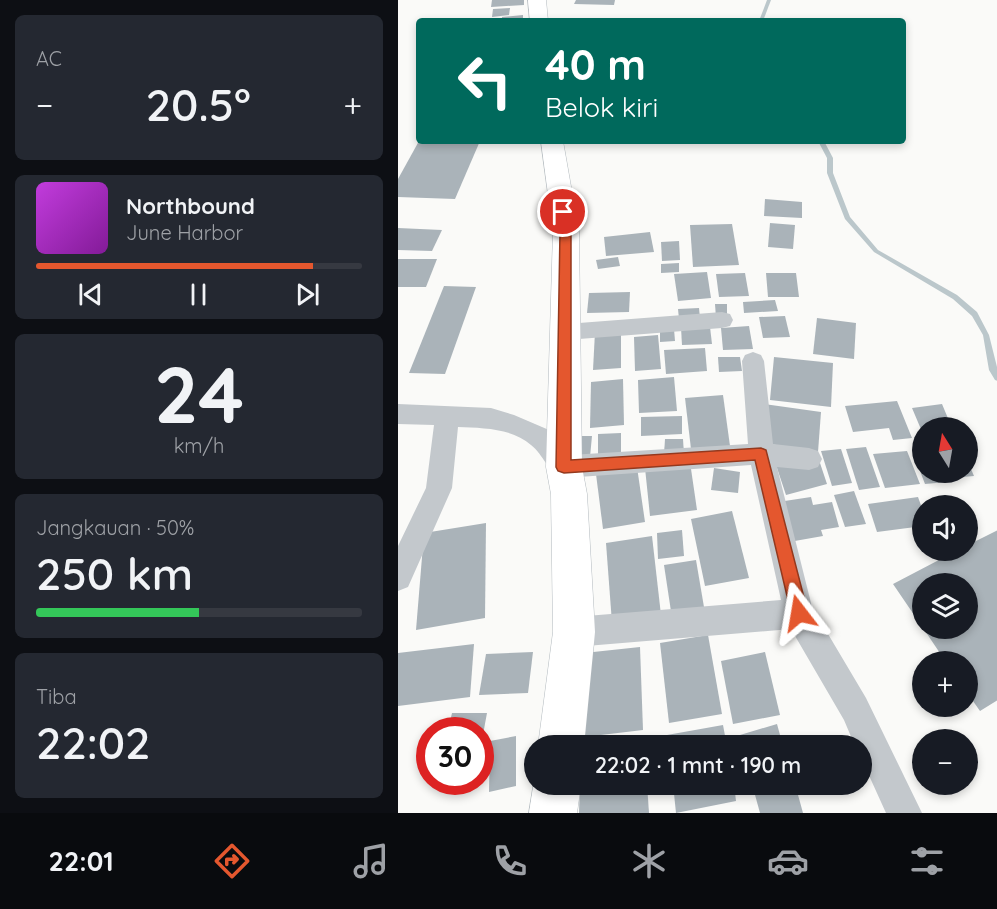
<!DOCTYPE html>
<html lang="id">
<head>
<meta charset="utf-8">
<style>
	:root { --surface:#171b24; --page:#242831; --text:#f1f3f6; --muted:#9ea1a6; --line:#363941; --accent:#e4572e }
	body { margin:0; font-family:Quicksand,sans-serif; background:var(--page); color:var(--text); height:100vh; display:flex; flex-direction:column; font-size:22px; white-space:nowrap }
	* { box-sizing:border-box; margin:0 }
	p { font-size:20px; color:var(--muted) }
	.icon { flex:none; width:33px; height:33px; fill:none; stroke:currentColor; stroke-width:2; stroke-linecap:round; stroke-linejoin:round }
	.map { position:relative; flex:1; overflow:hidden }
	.side { display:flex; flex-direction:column; gap:15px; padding:15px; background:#0d0f14; width:398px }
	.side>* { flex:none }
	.top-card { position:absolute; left:18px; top:18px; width:490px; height:126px; border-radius:6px; box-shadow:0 3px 9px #0003; background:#00695c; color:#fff; overflow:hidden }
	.needle { width:39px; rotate:349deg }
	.controls { position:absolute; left:514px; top:417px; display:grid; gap:12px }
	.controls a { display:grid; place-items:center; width:66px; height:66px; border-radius:50%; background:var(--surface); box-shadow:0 3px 9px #0003; font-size:30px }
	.speed { position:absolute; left:18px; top:717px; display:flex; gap:12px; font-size:30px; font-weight:700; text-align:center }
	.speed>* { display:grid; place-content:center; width:78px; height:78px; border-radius:50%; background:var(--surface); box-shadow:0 3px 9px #0003; line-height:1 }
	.speed .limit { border:9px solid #d22; background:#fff; color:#111 }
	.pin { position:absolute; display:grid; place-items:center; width:51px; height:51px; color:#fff; margin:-26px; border:3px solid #fff; border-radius:50%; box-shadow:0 2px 6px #0007 }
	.me { position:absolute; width:66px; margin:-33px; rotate:346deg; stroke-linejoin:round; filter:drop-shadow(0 0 4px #0008) }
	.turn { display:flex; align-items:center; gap:21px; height:126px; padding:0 30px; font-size:27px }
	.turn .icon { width:78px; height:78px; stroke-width:2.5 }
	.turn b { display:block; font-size:42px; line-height:51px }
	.big { font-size:45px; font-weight:600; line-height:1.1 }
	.side .card { flex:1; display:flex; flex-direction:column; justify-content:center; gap:9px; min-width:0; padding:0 21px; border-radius:9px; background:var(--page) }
	.side .dial { align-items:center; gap:0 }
	.dial b { font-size:78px; line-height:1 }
	.song { display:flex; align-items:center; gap:18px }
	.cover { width:72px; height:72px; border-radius:9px; background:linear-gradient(135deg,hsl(290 70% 55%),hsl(290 70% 35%)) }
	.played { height:6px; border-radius:3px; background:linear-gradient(90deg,var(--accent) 85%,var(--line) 85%) }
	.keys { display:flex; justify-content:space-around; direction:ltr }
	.heat { display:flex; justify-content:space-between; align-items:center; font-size:33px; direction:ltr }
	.charge { height:9px; border-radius:4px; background:linear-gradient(90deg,#34c759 50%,var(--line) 0) }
	.trip { position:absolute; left:126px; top:735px; width:348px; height:60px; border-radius:30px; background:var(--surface); box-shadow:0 3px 9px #0003; font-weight:600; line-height:60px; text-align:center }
	.tabs { display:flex; height:96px; justify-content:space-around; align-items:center; background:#090b0e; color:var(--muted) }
	.tabs .icon { width:42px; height:42px }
	.tabs .selected { color:var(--accent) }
	.tabs b { font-size:27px; color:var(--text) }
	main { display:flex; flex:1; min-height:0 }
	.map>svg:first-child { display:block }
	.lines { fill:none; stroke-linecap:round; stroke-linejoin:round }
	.stream { fill:#bbc7cb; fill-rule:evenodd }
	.building { fill:#aab3b9 }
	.secondary-casing { stroke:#b3babf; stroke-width:1 }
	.street { fill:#c3c8cc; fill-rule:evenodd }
	.secondary { fill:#fff; fill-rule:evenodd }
	.route { fill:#e4572e; stroke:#94391e; stroke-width:1.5 }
</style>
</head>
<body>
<main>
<section class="side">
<div class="card"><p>AC</p>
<div class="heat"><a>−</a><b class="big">20.5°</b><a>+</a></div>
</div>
<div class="card">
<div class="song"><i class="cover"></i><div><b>Northbound</b><p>June Harbor</p></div></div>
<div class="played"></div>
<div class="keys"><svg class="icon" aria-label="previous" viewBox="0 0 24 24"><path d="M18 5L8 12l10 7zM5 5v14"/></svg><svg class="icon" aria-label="pause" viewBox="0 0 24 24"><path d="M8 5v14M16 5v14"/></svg><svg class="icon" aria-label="next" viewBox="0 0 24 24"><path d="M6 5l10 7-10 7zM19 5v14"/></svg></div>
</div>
<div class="card dial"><b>24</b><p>km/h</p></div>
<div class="card"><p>Jangkauan · 50%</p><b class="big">250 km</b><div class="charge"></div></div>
<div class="card"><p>Tiba</p><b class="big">22:02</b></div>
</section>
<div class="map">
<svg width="600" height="813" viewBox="0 0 600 813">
	<rect width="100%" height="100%" fill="#fafaf8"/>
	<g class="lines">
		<!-- stream -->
		<g class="stream">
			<polygon points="369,0 373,0 365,21 361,21"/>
			<polygon points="420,141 426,141 435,158 435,173 452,217 480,250 559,295 579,312 591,335 600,371 600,381 597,380 591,370 585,335 574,316 555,299 476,252 447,219 429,173 429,158"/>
		</g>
	</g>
	<!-- building -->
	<g class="building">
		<polygon points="94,0 126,0 126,5 93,7"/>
		<polygon points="178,0 217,0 216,5 176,4"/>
		<polygon points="112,8 111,15 94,17 95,9"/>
		<polygon points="125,15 125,20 104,21 104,17"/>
		<polygon points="21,141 82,141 57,199 0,197 0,179"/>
		<polygon points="367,199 404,202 404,218 366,216"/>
		<polygon points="372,223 397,225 395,249 370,247"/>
		<polygon points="334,224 341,265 295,267 292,225"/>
		<polygon points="0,228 44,230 34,251 0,250"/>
		<polygon points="252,232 256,252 208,256 206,237"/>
		<polygon points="281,241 282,260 264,261 263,242"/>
		<polygon points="220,257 222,266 200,269 198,260"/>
		<polygon points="0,259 39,259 28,287 0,287"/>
		<polygon points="281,263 281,272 263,273 263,264"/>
		<polygon points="309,272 313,298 280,301 276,274"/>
		<polygon points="347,273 351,296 321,297 318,274"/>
		<polygon points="368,273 398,273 401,297 370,297"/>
		<polygon points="46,286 78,287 47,374 11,373"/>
		<polygon points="232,292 231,312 189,313 191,293"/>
		<polygon points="377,300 380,311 346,313 345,302"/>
		<polygon points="317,304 329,304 329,318 318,318"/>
		<polygon points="301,308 302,318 281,319 280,309"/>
		<polygon points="387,316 392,337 365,338 361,317"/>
		<polygon points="419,318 458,323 456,359 415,354"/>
		<polygon points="351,326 355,349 325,350 323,328"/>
		<polygon points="312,327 314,344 284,345 283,328"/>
		<polygon points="262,329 276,329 277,341 262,342"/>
		<polygon points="223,331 223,368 195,370 197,332"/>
		<polygon points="260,335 263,369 237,371 236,337"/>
		<polygon points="307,348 309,371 268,374 266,350"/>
		<polygon points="320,357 342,357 344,371 321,372"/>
		<polygon points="376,357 435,363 433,407 372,400"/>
		<polygon points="276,377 279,411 241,413 240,380"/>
		<polygon points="225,379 226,425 192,428 193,382"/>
		<polygon points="325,395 332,446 293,449 287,398"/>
		<polygon points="499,401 514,438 495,440 491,428 455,432 447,406"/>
		<polygon points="366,404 423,412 420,452 366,443"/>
		<polygon points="544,404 554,428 525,428 525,434 514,408"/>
		<polygon points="284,416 284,434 243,436 243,417"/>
		<polygon points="223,433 223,455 200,457 200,434"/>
		<polygon points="177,436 194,436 192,457 175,457"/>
		<polygon points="267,439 285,439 286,454 266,454"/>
		<polygon points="468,447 482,487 461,490 448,449"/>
		<polygon points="525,448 525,472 546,472 549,482 527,484 514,450"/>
		<polygon points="443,449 454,483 434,486 423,451"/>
		<polygon points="509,451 522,484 487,488 475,454"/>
		<polygon points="292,462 299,510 252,516 247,468"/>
		<polygon points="570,462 576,476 553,478 550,472 570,472"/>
		<polygon points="422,463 429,484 388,495 378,465 409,466"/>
		<polygon points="239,467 247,522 205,529 198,474"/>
		<polygon points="316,468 342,472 340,493 313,490"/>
		<polygon points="456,491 468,524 447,527 436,495"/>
		<polygon points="413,497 415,505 434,502 441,527 423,530 425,536 391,542 380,502"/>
		<polygon points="520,497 525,511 525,526 479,532 470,504"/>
		<polygon points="334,511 351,578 307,586 293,519"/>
		<polygon points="88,523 87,618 18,630 26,533"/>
		<polygon points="284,530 286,556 260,559 259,533"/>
		<polygon points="600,530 600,700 582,711 570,694 570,662 548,662 525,628 570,628 570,584 525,584 525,628 495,584 560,550 570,550 570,545"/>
		<polygon points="254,536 263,615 214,623 208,543"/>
		<polygon points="298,560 307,613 274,618 266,565"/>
		<polygon points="310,635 324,714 271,723 262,643"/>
		<polygon points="76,644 72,697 0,706 0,653"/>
		<polygon points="242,647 245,730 186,737 186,653"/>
		<polygon points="135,652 130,693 81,695 88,654"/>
		<polygon points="367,652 382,715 335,724 323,661"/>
		<polygon points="54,713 89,713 84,740 82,730 50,730"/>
		<polygon points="379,724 385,746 344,746 342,735"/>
		<polygon points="325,725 329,746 270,746 269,735"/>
		<polygon points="118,736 118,786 91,792 92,741"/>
		<polygon points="182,784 249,784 251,813 181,813"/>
		<polygon points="275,784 336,784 338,801 278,813"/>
		<polygon points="354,784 397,784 405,813 362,813"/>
	</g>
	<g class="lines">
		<!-- secondary casing -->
		<g class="secondary-casing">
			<g id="secondary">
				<polygon points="130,0 148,0 150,21 132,21"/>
				<polygon points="143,141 165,141 181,232 184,467 189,494 197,632 186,746 140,746 155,632 153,494 148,467 155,232"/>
				<polygon points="136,781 136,784 183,784 179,813 131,813"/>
			</g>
		</g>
		<!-- street -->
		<g class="street">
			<polygon points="324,312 332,314 335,320 332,326 324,328 168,340 160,338 157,332 160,326 168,324"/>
			<path d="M 355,352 L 363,355 L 366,361 L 375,444 L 411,448 L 420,451 L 424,459 L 420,467 L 411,470 L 379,467 L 414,607 L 468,698 L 524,813 L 488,813 L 464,760 L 464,746 L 457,746 L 446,720 L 393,629 L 176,647 L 165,643 L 161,632 L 165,621 L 176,617 L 383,600 L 353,465 L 166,478 C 149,472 146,455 133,445 C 114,428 84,428 60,427 L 54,488 L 10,587 L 0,591 L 0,546 L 28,488 L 36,425 L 0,424 L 0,404 L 93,408 L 116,415 L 151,430 L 172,455 L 350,444 L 344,361 L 347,355 Z"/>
		</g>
		<!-- secondary -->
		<use href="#secondary" class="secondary"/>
	</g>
	<!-- route -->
	<polygon class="route" points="165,209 170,212 173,232 173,460 363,448 368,450 410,613 407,619 401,622 395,619 393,613 357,460 166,473 160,471 158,467 162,232 159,212"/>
</svg>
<div class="controls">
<a><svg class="needle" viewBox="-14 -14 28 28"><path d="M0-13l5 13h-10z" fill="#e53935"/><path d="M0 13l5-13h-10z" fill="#9ea1a6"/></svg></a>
<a><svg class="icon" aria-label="sound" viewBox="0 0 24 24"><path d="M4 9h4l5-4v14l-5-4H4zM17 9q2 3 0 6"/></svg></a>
<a><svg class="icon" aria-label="layers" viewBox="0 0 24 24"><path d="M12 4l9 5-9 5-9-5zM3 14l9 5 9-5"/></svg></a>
<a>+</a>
<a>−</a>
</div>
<div class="speed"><div class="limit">30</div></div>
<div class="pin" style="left:165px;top:212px;background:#d93025"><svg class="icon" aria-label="arrive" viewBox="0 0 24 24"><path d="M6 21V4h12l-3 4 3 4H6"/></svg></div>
<svg class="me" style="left:401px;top:613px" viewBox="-20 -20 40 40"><path d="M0-17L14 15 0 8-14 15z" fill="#e4572e" stroke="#fff" stroke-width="4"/></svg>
<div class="trip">22:02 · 1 mnt · 190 m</div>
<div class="top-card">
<div class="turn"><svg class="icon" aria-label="left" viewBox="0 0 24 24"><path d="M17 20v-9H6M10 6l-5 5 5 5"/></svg><div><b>40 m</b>Belok kiri</div></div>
</div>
</div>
</main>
<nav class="tabs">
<b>22:01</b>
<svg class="icon selected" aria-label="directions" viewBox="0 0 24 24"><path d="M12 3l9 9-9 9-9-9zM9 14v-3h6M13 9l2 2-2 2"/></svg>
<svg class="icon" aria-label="music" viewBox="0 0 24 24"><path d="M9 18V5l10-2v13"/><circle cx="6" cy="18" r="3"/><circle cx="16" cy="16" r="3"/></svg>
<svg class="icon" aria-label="phone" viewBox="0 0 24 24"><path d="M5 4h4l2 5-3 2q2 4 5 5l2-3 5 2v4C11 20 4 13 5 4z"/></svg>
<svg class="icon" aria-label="climate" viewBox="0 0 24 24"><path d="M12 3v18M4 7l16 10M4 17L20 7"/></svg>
<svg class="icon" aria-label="car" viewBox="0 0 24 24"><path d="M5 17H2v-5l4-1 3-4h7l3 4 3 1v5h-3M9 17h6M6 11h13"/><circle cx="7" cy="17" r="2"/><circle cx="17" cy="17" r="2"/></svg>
<svg class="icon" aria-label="filters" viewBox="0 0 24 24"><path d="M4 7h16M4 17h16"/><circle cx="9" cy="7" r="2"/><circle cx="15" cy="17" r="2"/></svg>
</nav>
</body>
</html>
